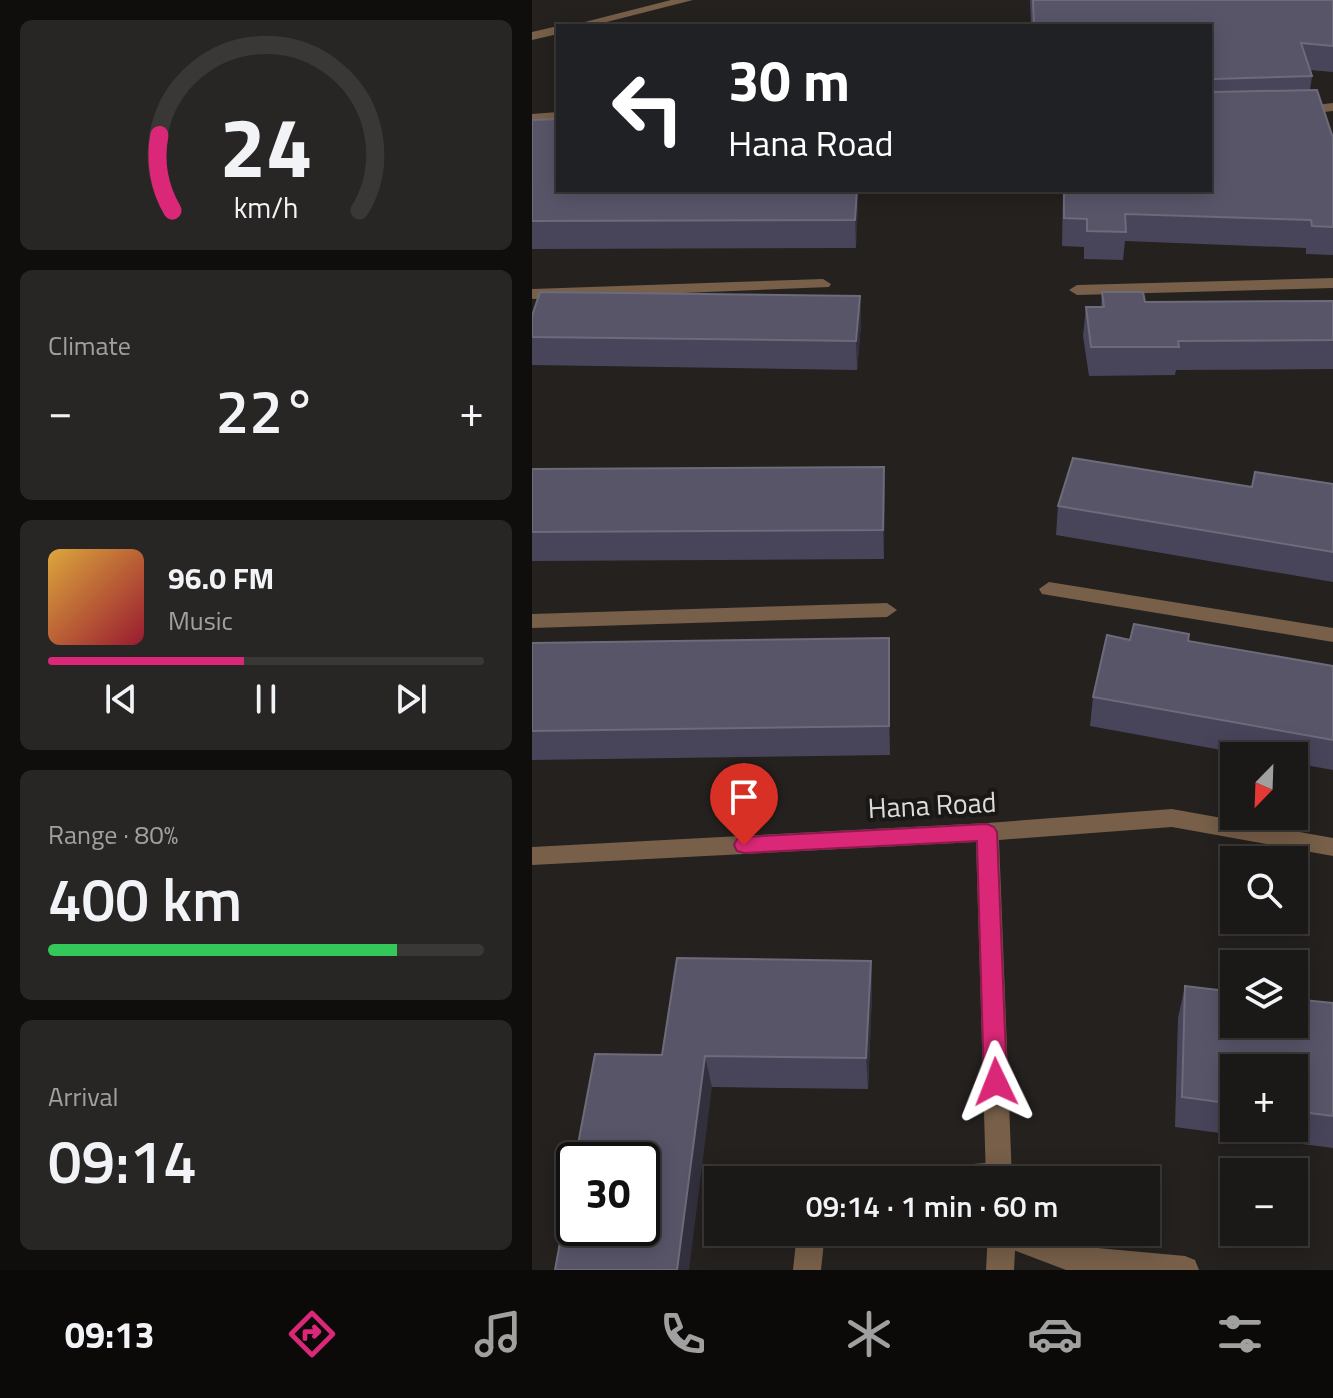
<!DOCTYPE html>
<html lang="en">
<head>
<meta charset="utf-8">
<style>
	:root { --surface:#1b1917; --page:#282624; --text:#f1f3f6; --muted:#a0a0a1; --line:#393836; --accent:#db2777 }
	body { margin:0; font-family:"Titillium Web",sans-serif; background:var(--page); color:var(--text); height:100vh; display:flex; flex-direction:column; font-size:30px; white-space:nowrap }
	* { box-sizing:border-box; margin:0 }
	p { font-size:26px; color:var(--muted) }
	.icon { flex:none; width:44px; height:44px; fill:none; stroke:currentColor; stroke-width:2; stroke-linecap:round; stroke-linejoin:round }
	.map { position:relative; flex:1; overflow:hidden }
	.details { display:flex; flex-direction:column; gap:20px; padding:20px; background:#0f0e0d; width:532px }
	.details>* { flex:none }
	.guide { position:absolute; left:24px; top:24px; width:656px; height:168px; border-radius:0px; box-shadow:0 4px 20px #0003,0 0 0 2px var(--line); background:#202124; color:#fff; overflow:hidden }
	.needle { width:52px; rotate:203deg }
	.fabs { position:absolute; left:688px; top:742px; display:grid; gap:16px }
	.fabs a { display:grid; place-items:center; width:88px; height:88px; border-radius:0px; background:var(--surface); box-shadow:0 4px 20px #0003,0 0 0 2px var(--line); font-size:40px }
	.speed { position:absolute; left:24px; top:1142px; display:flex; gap:16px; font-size:40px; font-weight:700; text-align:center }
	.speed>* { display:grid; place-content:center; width:104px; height:104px; border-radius:50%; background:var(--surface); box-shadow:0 4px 20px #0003,0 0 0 2px var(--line); line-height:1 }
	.speed .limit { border:4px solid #111; border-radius:12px; background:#fff; color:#111 }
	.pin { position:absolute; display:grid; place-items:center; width:68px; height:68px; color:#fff; margin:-82px -34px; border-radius:50% 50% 50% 0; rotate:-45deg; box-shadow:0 0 8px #0007 }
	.pin .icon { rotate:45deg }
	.me { position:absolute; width:88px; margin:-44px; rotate:358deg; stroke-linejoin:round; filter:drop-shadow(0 0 6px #0008) }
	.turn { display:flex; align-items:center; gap:28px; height:168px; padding:0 40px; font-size:36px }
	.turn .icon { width:104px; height:104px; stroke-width:2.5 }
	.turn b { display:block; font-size:56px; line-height:68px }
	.big { font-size:60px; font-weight:600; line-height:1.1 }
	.details .tile { flex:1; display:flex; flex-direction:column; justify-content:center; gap:12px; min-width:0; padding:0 28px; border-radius:12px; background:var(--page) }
	.details .dial { align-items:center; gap:0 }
	.dial svg { height:208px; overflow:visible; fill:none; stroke:var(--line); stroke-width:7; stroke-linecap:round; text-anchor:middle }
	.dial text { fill:var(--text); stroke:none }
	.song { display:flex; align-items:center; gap:24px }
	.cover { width:96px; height:96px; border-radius:12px; background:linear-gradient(135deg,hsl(40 70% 55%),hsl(350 70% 35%)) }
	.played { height:8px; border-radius:4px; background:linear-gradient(90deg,var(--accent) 45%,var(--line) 45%) }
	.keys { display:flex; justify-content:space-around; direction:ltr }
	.heat { display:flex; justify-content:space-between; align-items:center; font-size:44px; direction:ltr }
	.charge { height:12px; border-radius:6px; background:linear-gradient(90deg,#34c759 80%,var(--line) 0) }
	.trip { position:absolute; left:172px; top:1166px; width:456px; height:80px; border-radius:0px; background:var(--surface); box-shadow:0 4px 20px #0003,0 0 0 2px var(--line); font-weight:600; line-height:80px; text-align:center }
	.dock { display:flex; height:128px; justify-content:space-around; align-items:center; background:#0b0a09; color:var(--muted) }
	.dock .icon { width:56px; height:56px }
	.dock .active { color:var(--accent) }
	.dock b { font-size:36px; color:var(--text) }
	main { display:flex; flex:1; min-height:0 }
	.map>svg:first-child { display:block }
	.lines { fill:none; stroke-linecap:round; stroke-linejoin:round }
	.lane { fill:#775f49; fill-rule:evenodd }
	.street { fill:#775f49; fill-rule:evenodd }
	.wall { fill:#48455b; fill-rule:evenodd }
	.shaded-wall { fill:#33303e }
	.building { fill:#585569; stroke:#6d6a7a; stroke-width:2 }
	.route { fill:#db2777; stroke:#8e194d; stroke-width:2 }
	.labels { text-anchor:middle; stroke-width:8; stroke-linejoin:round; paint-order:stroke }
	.street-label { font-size:28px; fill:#dcdbd9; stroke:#1a1816 }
</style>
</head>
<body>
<main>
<section class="details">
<div class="tile dial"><svg viewBox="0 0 100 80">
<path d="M14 69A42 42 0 1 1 86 69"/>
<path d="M14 69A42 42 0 0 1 9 40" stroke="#db2777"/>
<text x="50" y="56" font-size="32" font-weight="700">24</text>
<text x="50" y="72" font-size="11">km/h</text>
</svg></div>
<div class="tile"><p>Climate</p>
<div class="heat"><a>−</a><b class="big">22°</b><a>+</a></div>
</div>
<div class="tile">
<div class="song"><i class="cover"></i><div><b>96.0 FM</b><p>Music</p></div></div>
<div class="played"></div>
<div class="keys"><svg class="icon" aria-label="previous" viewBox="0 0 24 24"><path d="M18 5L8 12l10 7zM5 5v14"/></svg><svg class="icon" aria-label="pause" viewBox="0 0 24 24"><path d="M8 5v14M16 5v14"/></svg><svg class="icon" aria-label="next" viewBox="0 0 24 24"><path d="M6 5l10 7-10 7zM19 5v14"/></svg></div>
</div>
<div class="tile"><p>Range · 80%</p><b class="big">400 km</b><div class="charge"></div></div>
<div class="tile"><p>Arrival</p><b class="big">09:14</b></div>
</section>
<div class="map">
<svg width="801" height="1270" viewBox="0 0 801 1270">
	<rect width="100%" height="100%" fill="#24211f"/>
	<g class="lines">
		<!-- lane -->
		<g class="lane">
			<polygon points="801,103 801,111 765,115 758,111 765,107"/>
			<polygon points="26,112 26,120 0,122 0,114"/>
			<polygon points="801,278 801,288 545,295 537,290 545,285"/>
			<polygon points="291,279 299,284 297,287 0,299 0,289"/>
			<polygon points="517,582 801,628 801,642 510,594 507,589"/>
			<polygon points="355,603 365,610 355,617 0,628 0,614"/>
			<polygon points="467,1162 476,1166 480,1175 478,1180 388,1180 392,1171 401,1167"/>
			<polygon points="265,1232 293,1232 289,1270 261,1270"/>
			<polygon points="456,1232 506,1232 544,1246 653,1256 663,1260 667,1270 534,1270 460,1242"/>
		</g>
		<!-- street -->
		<g class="street">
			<polygon points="139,0 161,0 59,26 37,26"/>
			<polygon points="26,26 26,34 0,40 0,32"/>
			<polygon points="640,809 801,838 801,856 640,827 467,840 480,1180 454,1180 444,842 0,865 0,847 455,823"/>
			<polygon points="456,1232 484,1232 482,1270 454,1270"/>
		</g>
	</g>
	<!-- wall -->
	<g class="wall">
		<polygon points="498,0 801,0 801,72 778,70 780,76 778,90 801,138 801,255 774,254 774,248 593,241 591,260 552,259 552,247 530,246 531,190 678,190 678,26 499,26"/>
		<polygon points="0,120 26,190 325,190 324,248 0,249"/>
		<polygon points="570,292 613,302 801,301 801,369 644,370 643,375 557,376 551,336 554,307 569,307"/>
		<polygon points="328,296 329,325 325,370 0,365 0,316"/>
		<polygon points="352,467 352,559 0,561 0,469"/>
		<polygon points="723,472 801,484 801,582 524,535 526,506 720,487"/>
		<polygon points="598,640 656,641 801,666 801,770 762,763 762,756 722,756 558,726 561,697"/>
		<polygon points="0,643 358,668 358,755 0,760"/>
		<polygon points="339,961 340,993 336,1089 180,1087 130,1055"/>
		<path d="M 653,986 L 801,1003 L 801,1148 L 643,1127 L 646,1018 ZM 702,1068 L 762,1068 L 762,1128 L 702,1128 Z"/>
	</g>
	<!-- shaded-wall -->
	<g class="shaded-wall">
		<polygon points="325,190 326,207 324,248 323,220"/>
		<polygon points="328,296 329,325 325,370 324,341"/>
		<polygon points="352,467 353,496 352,559 351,530"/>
		<polygon points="357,638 358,668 358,755 357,726"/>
		<polygon points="339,961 340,993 336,1089 334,1058"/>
		<polygon points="173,1056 180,1087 157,1270 145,1270"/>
	</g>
	<!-- building -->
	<g class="building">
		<polygon points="501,0 801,0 801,46 769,43 780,76 682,79 679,82 682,92 785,90 801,138 801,227 780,226 779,220 593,214 594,232 555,231 555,219 532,218 532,190 678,190 678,26 502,26"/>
		<polygon points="209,23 306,24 306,26 208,26"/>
		<polygon points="71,25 110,26 70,26"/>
		<polygon points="26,119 26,190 325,190 323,220 0,221 0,120"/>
		<polygon points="8,292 328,296 324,341 0,337 0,316"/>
		<polygon points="570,292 611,292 613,302 801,301 801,340 646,341 647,347 559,347 554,307 572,307"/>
		<polygon points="541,458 720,487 723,472 801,484 801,552 526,506"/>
		<polygon points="352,467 351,530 0,532 0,469"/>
		<polygon points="602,624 657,634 656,641 801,666 801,740 561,697 575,635 598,640"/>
		<polygon points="357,638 357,726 0,731 0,643"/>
		<polygon points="145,958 339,961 334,1058 173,1056 145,1270 23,1270 42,1165 42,1228 110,1228 110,1160 43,1160 63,1054 130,1055"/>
		<polygon points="653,986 702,992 702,1024 762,1024 762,999 801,1003 801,1116 762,1111 762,1068 702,1068 702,1104 650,1097"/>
	</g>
	<!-- route -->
	<polygon class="route" points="455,824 462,827 465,832 475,1082 472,1089 464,1092 456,1089 452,1082 445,841 212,853 205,851 202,845 205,839 212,837"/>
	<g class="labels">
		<!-- street labels -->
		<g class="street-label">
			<text transform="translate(400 805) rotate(-3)" y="10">Hana Road</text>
		</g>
	</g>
</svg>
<div class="fabs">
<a><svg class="needle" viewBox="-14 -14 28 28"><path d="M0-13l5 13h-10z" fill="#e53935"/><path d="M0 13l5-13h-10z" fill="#a0a0a1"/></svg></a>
<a><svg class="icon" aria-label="search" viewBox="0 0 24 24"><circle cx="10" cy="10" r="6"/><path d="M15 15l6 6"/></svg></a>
<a><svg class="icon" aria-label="layers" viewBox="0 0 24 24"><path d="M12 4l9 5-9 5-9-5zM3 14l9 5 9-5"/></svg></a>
<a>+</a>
<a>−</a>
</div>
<div class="speed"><div class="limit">30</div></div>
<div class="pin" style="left:212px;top:845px;background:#d93025"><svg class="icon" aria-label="arrive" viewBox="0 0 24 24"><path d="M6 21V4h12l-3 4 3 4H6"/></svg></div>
<svg class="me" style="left:464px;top:1082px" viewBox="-20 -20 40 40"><path d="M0-17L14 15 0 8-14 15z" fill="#db2777" stroke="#fff" stroke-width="4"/></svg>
<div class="trip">09:14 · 1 min · 60 m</div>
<div class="guide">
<div class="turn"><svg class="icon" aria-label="left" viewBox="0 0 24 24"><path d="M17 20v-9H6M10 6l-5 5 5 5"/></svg><div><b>30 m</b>Hana Road</div></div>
</div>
</div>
</main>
<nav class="dock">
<b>09:13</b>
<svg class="icon active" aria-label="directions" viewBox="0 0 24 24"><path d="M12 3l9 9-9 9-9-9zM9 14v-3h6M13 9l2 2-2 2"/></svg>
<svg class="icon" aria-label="music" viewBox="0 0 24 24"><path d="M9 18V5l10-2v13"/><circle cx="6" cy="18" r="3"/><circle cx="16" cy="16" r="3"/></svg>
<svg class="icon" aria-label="phone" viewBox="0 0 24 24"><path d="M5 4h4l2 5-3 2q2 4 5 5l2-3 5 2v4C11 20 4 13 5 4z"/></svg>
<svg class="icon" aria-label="climate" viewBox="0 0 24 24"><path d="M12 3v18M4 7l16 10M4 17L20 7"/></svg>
<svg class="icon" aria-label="car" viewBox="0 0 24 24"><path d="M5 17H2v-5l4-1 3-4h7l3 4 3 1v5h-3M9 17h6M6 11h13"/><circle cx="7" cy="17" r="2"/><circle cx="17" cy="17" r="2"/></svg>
<svg class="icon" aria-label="filters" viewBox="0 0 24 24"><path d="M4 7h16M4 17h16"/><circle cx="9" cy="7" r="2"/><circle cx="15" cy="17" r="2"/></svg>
</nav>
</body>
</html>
